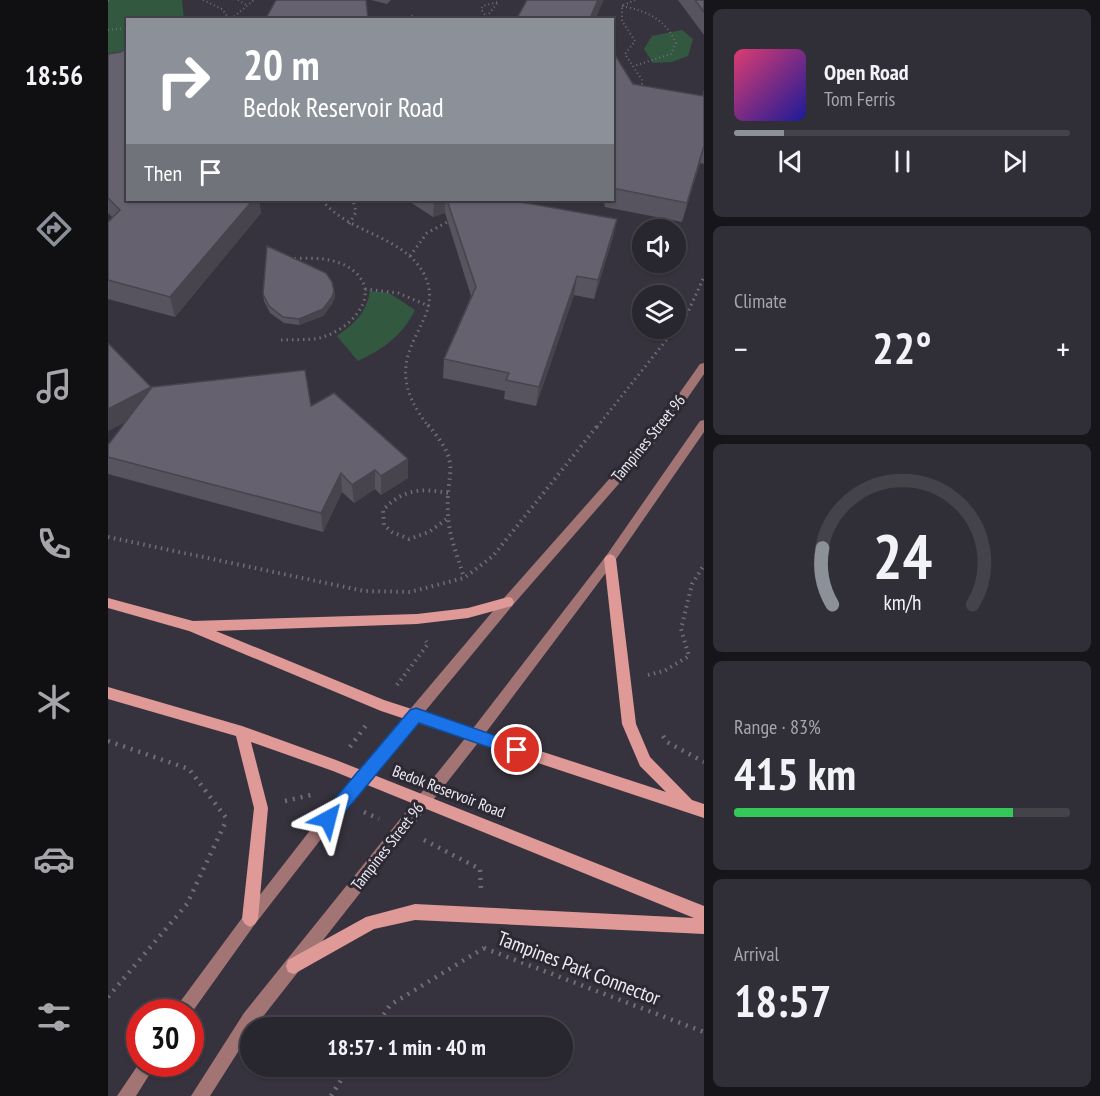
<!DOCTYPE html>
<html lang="en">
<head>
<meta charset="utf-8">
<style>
	:root { --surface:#28262e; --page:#302e36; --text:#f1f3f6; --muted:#a5a5aa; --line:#44434a; --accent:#8c9099 }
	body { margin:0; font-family:"PT Sans Narrow",sans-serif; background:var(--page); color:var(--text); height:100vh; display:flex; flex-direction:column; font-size:22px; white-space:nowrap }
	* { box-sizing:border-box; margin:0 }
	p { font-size:20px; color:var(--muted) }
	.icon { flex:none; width:33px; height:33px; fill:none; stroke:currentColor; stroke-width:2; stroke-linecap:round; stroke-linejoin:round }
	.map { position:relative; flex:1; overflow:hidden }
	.drawer { display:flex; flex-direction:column; gap:9px; padding:9px; background:#161519; width:396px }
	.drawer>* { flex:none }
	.hud { position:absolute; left:18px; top:18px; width:488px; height:183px; border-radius:0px; box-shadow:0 2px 4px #0004,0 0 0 2px var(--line); background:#8c9099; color:#fff; overflow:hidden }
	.buttons { position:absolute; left:524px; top:219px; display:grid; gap:12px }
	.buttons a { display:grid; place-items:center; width:54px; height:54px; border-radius:50%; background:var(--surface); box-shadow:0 2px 4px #0004,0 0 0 2px var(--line); font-size:30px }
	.speed { position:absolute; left:18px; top:999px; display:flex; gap:12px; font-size:30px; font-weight:700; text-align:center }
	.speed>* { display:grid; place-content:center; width:78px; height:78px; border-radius:50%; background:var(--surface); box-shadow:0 2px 4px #0004,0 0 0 2px var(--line); line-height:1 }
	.speed .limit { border:9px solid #d22; background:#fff; color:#111 }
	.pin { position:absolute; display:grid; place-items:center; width:51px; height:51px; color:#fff; margin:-26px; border:3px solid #fff; border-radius:50%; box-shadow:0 2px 6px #0007 }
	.me { position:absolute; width:66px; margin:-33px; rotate:38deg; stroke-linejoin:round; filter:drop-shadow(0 0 4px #0008) }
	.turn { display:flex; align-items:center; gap:21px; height:126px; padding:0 18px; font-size:27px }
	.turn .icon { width:78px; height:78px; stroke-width:2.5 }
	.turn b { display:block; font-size:42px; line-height:51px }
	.then { display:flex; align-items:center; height:57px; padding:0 18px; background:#0003; gap:12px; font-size:22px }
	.big { font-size:45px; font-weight:700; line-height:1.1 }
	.drawer .card { flex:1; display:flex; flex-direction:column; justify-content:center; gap:9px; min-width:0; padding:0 21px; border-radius:9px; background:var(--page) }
	.drawer .dial { align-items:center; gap:0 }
	.dial svg { height:156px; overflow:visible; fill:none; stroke:var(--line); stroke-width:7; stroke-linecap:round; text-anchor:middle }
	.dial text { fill:var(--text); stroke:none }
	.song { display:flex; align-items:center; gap:18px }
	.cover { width:72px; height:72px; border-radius:9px; background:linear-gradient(135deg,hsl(340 70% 55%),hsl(240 70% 35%)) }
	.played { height:6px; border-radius:3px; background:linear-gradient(90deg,var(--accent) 15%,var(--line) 15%) }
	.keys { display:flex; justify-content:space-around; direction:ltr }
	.heat { display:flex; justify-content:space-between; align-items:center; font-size:33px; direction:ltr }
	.charge { height:9px; border-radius:4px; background:linear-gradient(90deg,#34c759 83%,var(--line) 0) }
	.trip { position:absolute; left:132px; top:1017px; width:333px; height:60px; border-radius:30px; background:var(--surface); box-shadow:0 2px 4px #0004,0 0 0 2px var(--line); font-weight:700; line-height:60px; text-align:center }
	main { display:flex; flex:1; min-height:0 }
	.menu { display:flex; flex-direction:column; width:108px; justify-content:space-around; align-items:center; background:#100f12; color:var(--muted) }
	.menu .icon { width:42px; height:42px }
	.menu .selected { color:var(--accent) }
	.menu b { font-size:27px; color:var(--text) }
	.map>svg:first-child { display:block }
	.green { fill:#325940 }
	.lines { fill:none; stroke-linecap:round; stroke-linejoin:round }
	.path-far3 { stroke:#706d77; stroke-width:2; stroke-dasharray:1 3; stroke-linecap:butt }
	.path-far2 { stroke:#706d77; stroke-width:3; stroke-dasharray:1.5 4; stroke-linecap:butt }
	.path-far1 { stroke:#706d77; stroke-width:4; stroke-dasharray:1.5 4.5; stroke-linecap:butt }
	.path { stroke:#706d77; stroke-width:4.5; stroke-dasharray:2 6; stroke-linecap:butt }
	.street { fill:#a27574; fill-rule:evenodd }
	.secondary { fill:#df9997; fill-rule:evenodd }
	.wall { fill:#57535f }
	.shaded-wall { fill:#47444d }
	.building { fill:#65616e; stroke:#47444d; stroke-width:1.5 }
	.route { fill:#1a73e8; stroke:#114b97; stroke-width:1.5 }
	.labels { text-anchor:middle; stroke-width:6; stroke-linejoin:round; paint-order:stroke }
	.street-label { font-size:16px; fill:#edebf2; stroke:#2c2934 }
	.near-street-label { font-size:20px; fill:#edebf2; stroke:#2c2934 }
</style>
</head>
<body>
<main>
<nav class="menu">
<b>18:56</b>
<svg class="icon selected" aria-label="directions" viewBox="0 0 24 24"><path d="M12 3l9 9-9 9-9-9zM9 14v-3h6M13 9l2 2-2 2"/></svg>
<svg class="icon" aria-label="music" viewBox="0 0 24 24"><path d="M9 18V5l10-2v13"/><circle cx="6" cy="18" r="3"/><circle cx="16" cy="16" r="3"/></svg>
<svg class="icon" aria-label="phone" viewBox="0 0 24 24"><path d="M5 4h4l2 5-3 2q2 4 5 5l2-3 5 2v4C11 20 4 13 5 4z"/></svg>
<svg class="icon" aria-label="climate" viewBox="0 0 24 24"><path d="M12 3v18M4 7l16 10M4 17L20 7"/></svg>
<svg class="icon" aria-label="car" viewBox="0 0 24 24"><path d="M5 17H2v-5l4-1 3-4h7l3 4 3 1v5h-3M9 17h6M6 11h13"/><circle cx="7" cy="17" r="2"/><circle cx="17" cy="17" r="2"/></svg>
<svg class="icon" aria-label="filters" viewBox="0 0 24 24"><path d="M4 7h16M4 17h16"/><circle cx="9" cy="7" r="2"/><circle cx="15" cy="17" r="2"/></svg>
</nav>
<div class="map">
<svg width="596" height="1096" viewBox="0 0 596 1096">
	<rect width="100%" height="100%" fill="#36333e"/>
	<!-- green -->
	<g class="green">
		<polygon points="0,0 74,0 76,19 20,20 19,51 0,53"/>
		<polygon points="574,30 585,39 580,56 564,62 545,63 536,49 544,36"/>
		<path d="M 262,291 L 281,293 L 307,310 C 294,336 275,349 250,361 L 229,336 C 247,323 258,314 262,291 Z"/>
	</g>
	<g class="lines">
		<!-- path-far3 -->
		<g class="path-far3">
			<polyline points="95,0 114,9 122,20 146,0"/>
			<polyline points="130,0 140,6"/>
			<polyline points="527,0 514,6 514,21 527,41 517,54 534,80 534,88"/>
			<polyline points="0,1 3,0"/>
			<path d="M 514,6 C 539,11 557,19 568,43 L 563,54 L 526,66"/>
			<polyline points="379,18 373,9 375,6 390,2"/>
			<polyline points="297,20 307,14"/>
			<polyline points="376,20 390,2"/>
			<polyline points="0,30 20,28"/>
		</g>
		<!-- path-far2 -->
		<g class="path-far2">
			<path d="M 214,200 C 241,234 295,235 316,274 C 343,327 259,349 321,427"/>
			<polyline points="241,224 248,212 245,200"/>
			<polyline points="302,256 319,233 343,220"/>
			<polyline points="257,289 290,293 321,306"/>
			<path d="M 173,340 C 187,339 202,341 215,337 C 239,330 272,300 250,275 C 234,257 204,257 183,259"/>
			<polyline points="489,427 579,314 596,277"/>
		</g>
		<!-- path-far1 -->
		<g class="path-far1">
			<path d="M 320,425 C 356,467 337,469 340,515 C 341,537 350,557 356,578"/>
			<path d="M 340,493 C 313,488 295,489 275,510 L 276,525 L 284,532 L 301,539 L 321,532 L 340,518"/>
			<polyline points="0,537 256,591 302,592 356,578 385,556 490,425"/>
			<polyline points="540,675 556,671 581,656 573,629 584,584 596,565"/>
			<polyline points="289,685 320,644 318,641"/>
		</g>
		<!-- path -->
		<g class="path">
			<polyline points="555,736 559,742 596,762"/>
			<polyline points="0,741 81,769 119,819"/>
			<polyline points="242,747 259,724"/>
			<polyline points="177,801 207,794"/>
			<polyline points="256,812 271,819"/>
			<polyline points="316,840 372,869 373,889"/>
			<polyline points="376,948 596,1032"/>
			<polyline points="0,997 79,904 119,819"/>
			<polyline points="267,1028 282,1005 376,948"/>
			<polyline points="223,1096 242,1066"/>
		</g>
		<!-- street -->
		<g class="street">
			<polygon points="596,363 596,374 557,431 404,606 238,807 147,924 82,1015 82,1012 67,1012 69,1006 137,914 228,797 396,598 549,425 592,364"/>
			<polygon points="596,420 596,432 506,562 373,739 146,1028 142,1028 142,1033 102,1096 83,1096 136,1013 363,731 498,556 592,421"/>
			<polygon points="32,1062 32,1064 48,1064 28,1096 9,1096"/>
		</g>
		<!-- secondary -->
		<g class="secondary">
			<polygon points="502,554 506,556 508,559 528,724 542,757 584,800 596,804 596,818 273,711 81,631 0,608 0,598 85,621 309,614 360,608 400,597 404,598 406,602 404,606 400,607 360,618 309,624 108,631 276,700 558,792 532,766 514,724 496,559 498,556"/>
			<polygon points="0,687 134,726 228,760 596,906 596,934 307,920 266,929 186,974 180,972 178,966 180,960 258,917 307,904 586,918 225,771 143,742 160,808 150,919 147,924 142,927 137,924 134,919 146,808 128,736 0,699"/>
		</g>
	</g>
	<!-- wall -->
	<g class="wall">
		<polygon points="263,0 283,0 279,4"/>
		<polygon points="570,0 596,0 596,35"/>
		<polygon points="504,50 525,84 595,96 596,91 596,164 592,163 574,222 497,207 495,200 504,200"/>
		<polygon points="13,52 20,200 151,200 153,213 67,317 0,299 0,222 5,218 0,213 0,54"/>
		<polygon points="299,200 401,200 509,219 505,237 486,299 466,295 428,406 396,399 397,391 335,378 336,359 363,296 337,213 325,217"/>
		<polygon points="226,291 227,297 224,304 215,316 191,325 176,323 162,313 156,301 155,294"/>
		<polygon points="0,343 43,389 203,406 300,459 300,478 273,495 267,489 246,503 234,492 215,532 0,474 0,445 17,422 0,431"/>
	</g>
	<!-- shaded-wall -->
	<g class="shaded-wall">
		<polygon points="490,0 496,0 487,20 483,20 483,16"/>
		<polygon points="596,146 592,163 574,222 579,203"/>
		<polygon points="145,200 151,200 153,213 67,317 62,297"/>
		<polygon points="326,200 337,200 337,213 325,217"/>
		<polygon points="509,219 505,237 486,299 490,280"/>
		<polygon points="469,276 466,295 428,406 431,387"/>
		<polygon points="226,291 227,297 224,304 215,316 191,325 191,319"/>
		<polygon points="43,387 48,407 0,431 0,409"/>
		<polygon points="300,459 300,478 273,495 273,476"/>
		<polygon points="267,470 267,489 246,503 244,485"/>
		<polygon points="233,473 234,492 215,532 213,513"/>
	</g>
	<!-- building -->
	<g class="building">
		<polygon points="168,0 258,0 260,20 157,20"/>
		<polygon points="419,0 490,0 483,16 486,20 408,20"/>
		<polygon points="587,0 596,0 596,12"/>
		<polygon points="16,50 20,51 20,200 145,200 62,297 0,280 0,222 12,210 0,198 0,54 13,52"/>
		<polygon points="504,50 525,84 595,96 596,91 596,146 579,203 504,188"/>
		<polygon points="339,200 401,200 509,219 490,280 469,276 431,387 398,380 401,373 336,359 368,287"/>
		<polygon points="159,246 218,273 224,282 226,291 224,297 215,309 191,319 175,317 161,306 155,294"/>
		<polygon points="0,343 43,387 0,409"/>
		<polygon points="197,370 203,406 226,393 300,459 273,476 267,470 244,485 233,473 213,513 0,457 0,445 44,387"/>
	</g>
	<!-- route -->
	<polygon class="route" points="308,708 414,745 417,750 414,755 409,757 311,723 226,825 220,827 214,825 212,819 214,814 302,710"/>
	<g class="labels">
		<!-- street labels -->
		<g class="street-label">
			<text transform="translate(540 438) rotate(-51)" y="6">Tampines Street 96</text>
			<text transform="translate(341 791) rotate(21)" y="6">Bedok Reservoir Road</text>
			<text transform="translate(279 846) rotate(-52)" y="6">Tampines Street 96</text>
		</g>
		<!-- near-street labels -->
		<g class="near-street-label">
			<text transform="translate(471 968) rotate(21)" y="7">Tampines Park Connector</text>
		</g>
	</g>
</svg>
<div class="buttons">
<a><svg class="icon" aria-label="sound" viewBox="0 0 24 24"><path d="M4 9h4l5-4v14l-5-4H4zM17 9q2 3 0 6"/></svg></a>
<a><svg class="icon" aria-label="layers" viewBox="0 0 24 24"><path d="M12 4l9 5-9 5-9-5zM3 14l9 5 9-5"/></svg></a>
</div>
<div class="speed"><div class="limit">30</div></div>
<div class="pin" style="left:409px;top:750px;background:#d93025"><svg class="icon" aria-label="arrive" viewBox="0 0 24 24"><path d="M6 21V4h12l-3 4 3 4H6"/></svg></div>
<svg class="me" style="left:220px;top:819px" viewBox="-20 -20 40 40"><path d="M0-17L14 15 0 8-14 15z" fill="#1a73e8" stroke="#fff" stroke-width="4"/></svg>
<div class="trip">18:57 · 1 min · 40 m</div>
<div class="hud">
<div class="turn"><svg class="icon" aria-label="right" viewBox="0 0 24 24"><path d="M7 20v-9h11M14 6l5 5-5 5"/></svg><div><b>20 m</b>Bedok Reservoir Road</div></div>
<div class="then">Then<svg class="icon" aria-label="arrive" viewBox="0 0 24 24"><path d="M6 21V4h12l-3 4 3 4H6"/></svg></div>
</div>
</div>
<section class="drawer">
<div class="card">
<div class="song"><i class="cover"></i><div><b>Open Road</b><p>Tom Ferris</p></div></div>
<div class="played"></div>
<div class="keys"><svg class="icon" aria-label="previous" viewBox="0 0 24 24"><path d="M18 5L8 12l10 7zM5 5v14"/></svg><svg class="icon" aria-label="pause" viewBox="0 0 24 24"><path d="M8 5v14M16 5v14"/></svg><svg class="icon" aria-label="next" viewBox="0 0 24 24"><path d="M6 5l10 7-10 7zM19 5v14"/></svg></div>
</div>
<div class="card"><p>Climate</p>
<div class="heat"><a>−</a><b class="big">22°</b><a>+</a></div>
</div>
<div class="card dial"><svg viewBox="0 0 100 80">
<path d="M14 69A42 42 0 1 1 86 69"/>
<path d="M14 69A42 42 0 0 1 9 40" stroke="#8c9099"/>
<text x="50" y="56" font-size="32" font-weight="700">24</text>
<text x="50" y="72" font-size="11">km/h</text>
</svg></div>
<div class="card"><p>Range · 83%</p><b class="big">415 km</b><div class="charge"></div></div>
<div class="card"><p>Arrival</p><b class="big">18:57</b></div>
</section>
</main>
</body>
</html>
